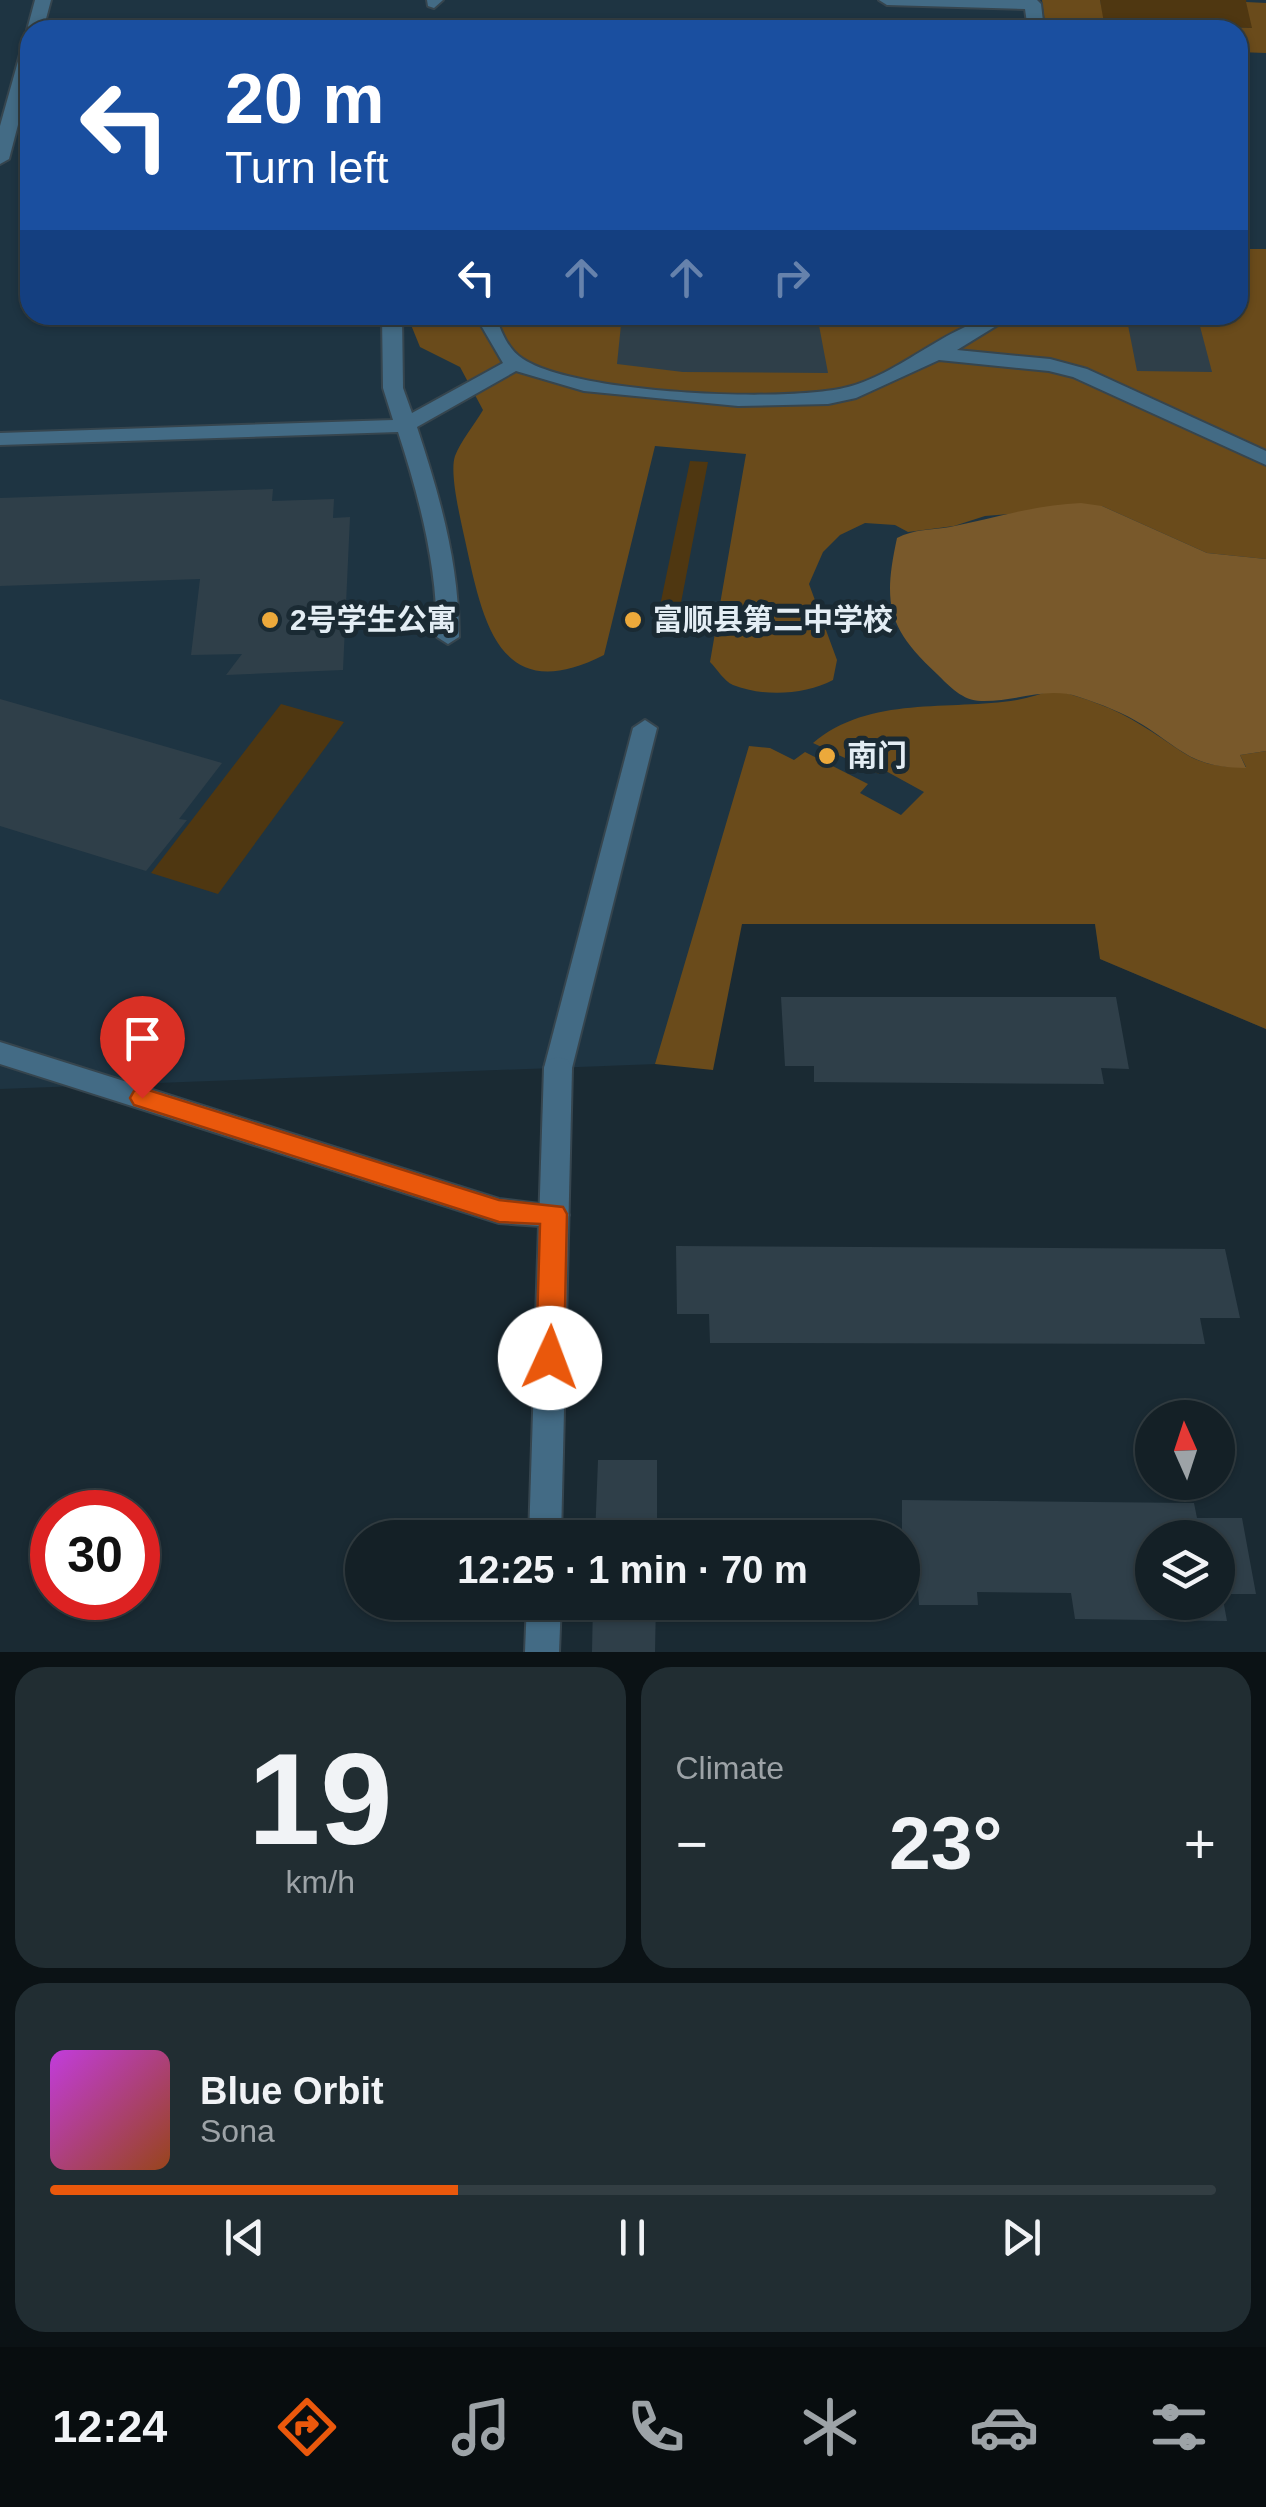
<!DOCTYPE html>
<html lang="en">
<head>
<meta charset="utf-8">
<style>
	:root { --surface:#142026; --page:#212d32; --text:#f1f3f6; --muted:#9da3a7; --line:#333e43; --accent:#ea580c }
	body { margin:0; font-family:Arial,"Noto Sans SC",sans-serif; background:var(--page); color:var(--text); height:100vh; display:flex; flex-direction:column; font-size:38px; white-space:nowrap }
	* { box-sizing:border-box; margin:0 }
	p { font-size:32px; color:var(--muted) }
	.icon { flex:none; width:55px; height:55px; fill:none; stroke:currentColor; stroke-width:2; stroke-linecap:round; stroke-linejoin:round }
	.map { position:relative; height:1652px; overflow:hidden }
	.side { display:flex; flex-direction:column; gap:15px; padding:15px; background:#0b1215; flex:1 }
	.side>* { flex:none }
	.banner { position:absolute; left:20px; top:20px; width:1228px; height:305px; border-radius:30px; box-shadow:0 2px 8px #0004,0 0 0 2px var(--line); background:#1a4fa0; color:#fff; overflow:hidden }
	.needle { width:65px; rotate:357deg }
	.fabs { position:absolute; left:1135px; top:1400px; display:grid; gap:20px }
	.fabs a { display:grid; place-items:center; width:100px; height:100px; border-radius:50%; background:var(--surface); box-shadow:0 2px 8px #0004,0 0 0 2px var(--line); font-size:50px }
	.speed { position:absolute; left:30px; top:1490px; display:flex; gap:20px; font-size:50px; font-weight:700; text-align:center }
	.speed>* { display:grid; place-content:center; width:130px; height:130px; border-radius:50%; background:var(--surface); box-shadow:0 2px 8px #0004,0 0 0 2px var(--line); line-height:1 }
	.speed .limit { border:15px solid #d22; background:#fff; color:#111 }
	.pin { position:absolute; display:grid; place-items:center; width:85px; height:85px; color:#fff; margin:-102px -42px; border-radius:50% 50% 50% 0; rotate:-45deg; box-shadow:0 0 10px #0007 }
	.pin .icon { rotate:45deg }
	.me { position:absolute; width:110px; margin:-55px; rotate:2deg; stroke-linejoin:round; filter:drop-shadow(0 0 8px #0008) }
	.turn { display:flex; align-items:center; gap:35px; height:210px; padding:0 40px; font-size:45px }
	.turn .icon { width:130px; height:130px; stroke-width:2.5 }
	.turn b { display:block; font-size:70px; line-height:85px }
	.lanes { display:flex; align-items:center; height:95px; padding:0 40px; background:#0003; justify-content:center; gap:50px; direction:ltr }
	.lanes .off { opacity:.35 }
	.big { font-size:75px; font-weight:800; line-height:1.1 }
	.side .tile { flex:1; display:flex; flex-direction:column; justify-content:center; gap:15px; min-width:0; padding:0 35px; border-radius:30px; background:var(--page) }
	.side .dial { align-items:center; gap:0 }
	.dial b { font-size:130px; line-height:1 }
	.song { display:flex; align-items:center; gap:30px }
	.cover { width:120px; height:120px; border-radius:15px; background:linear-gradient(135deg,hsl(290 70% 55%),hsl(20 70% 35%)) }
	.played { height:10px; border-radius:5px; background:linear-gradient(90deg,var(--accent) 35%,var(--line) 35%) }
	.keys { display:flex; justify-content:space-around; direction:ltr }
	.heat { display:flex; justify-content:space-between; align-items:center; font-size:55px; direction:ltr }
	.side .tiles { flex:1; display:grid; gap:15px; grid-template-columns:1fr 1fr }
	.tile:last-child { grid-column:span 2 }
	.trip { position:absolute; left:345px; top:1520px; width:575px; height:100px; border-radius:50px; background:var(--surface); box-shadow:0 2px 8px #0004,0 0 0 2px var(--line); font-weight:800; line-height:100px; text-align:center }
	.dock { display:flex; height:160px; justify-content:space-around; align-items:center; background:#080d0f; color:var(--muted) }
	.dock .icon { width:70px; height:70px }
	.dock .on { color:var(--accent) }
	.dock b { font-size:45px; color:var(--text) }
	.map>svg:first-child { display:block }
	.built { fill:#1e3442; fill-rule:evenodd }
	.green { fill:#4f3711 }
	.forest { fill:#6a4b1b }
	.water { fill:#79592b }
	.building { fill:#2f3f49; fill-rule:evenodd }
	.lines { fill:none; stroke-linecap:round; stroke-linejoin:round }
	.lane-casing { stroke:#36454e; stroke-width:4 }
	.street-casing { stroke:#36454e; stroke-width:4 }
	.lane { fill:#436b85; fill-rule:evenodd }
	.street { fill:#436b85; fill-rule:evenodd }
	.route { fill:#ea580c; stroke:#983908; stroke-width:2.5 }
	.poi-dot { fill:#eca93b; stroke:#1a2a33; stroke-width:4 }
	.labels { text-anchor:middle; stroke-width:10; stroke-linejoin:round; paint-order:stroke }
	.poi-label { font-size:30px; font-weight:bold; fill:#e3edf4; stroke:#1a2a33; text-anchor:start }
</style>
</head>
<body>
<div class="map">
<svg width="1266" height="1652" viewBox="0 0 1266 1652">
	<rect width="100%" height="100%" fill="#1a2a33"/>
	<!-- built -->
	<path class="built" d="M 0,0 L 1266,0 L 1266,1029 L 1100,959 L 1095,924 L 742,924 L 656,1064 L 0,1089 ZM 30,30 L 1238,30 L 1238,315 L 30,315 Z"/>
	<!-- green -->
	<g class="green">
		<polygon points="1100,0 1246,0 1253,28 1103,23"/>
		<polygon points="690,461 708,462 680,608 660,606"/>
		<polygon points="281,704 344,722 218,894 151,873"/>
	</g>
	<!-- forest -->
	<g class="forest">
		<polygon points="1042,0 1100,0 1104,23 1252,28 1246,2 1266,3 1266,53 1238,52 1238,30 1046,30"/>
		<path d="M 1238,249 L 1266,249 L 1266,559 L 1207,553 L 1102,506 L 985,516 L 954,526 L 908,532 L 895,525 L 865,523 L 840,535 L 823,552 L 809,584 L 837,660 L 833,680 C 805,695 763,697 733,685 C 724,681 717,669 710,662 L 746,454 L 655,446 L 604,655 C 499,708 483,623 465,540 C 461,521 449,473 455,456 C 461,441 474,425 483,410 L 460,367 L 420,347 L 407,315 L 662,315 L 929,324 L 929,315 L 1238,315 Z"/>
		<path d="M 1055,690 C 1084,698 1115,708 1141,725 C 1184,750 1190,768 1246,767 L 1240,755 L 1266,751 L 1266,1029 L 1100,959 L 1095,924 L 742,924 L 713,1070 L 655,1064 L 749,746 L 770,748 L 794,760 L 805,752 L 868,784 L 860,793 L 901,815 L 924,792 L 884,770 L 879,774 L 813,743 C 870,695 949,711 1017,700 C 1029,698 1042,693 1055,690 Z"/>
	</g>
	<!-- water -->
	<path class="water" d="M 1081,503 L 1102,506 L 1207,553 L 1266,559 L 1266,751 L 1240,755 L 1246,768 C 1192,767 1185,752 1143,725 C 1124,713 1101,704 1079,697 C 1046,686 1016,702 981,701 C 963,701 949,686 937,674 C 887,628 883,603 897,538 C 914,529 932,530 950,527 C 994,518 1035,505 1081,503 Z"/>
	<!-- building -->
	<g class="building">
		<polygon points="622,315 817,315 828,373 683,372 617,364"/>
		<polygon points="1126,315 1197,315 1212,372 1137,371"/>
		<polygon points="273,489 272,501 334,499 333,518 350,517 343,670 226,675 242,654 191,655 200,579 0,586 0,498"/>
		<polygon points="0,699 143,740 222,763 179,819 187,820 146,871 0,826"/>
		<polygon points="781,997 1116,997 1129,1069 1101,1068 1104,1084 814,1082 814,1066 785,1066"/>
		<polygon points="676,1246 1225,1249 1240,1318 1200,1318 1205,1344 710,1343 709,1314 677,1314"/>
		<polygon points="598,1460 657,1460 657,1538 595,1538"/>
		<path d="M 902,1500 L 1194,1503 L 1197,1518 L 1242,1518 L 1256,1594 L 1222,1594 L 1227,1621 L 1075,1619 L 1071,1593 L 977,1592 L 978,1605 L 919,1605 L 918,1590 L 902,1590 ZM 1152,1538 L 1218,1538 L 1218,1602 L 1152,1602 Z"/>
		<polygon points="593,1602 656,1602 655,1652 592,1652"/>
	</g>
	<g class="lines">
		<!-- lane casing -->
		<g class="lane-casing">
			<g id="lane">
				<polygon points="35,0 51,0 43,30 30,30 30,34 27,30"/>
				<polygon points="427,0 443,0 434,8 428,6"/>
				<polygon points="879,0 1037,0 1041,4 1044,30 1028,30 1025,9 887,5"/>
				<polygon points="30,42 30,79 9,159 0,164 0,126 22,47"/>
				<path d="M 382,315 L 402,315 L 403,388 L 412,413 L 503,363 L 475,315 L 495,315 C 501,331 508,350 523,359 C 576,394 787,403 848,387 C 906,372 956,315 1014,315 L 957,350 L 1050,359 L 1087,369 L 1266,451 L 1266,465 L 1073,377 L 1049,371 L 939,360 L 856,398 L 828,404 L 738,406 L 584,391 L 516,371 L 417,427 C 440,497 459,563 459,637 L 448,644 L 437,637 C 437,565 420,500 398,432 L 0,445 L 0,433 L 393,420 L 383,388 Z"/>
				<polygon points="645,720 657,728 572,1068 568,1076 558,1079 548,1076 544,1068 633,728"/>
				<polygon points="0,1042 499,1199 564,1207 569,1215 564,1223 554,1227 499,1223 0,1064"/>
			</g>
		</g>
		<!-- street casing -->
		<g class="street-casing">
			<g id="street">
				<polygon points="558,1057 568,1060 572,1068 561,1538 529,1538 544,1068 548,1060"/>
				<polygon points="527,1602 561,1602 559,1652 525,1652"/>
			</g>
		</g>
		<!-- lane -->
		<use href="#lane" class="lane"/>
		<!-- street -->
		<use href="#street" class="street"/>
	</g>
	<!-- route -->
	<polygon class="route" points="142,1088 499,1200 563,1207 567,1214 564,1358 560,1367 550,1370 540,1367 536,1358 540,1224 499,1222 134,1105 130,1098 134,1091"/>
	<!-- markers -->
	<g class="poi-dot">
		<circle cx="270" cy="620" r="10"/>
		<circle cx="633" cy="620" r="10"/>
		<circle cx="827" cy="756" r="10"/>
	</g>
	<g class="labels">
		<!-- poi labels -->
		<g class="poi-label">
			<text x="290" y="630">2号学生公寓</text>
			<text x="653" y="630">富顺县第二中学校</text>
			<text x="847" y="766">南门</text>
		</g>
	</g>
</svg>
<div class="fabs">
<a><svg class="needle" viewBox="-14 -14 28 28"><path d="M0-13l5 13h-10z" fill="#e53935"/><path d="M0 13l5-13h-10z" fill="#9da3a7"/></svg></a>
<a><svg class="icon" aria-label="layers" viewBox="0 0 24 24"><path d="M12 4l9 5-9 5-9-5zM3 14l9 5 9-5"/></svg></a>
</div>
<div class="speed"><div class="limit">30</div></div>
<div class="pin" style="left:142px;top:1098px;background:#d93025"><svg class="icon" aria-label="arrive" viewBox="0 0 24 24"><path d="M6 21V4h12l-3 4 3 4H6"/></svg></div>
<svg class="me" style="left:550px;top:1358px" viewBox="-20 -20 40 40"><circle r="19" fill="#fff"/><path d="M0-13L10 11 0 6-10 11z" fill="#ea580c"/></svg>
<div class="trip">12:25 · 1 min · 70 m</div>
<div class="banner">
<div class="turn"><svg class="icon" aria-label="left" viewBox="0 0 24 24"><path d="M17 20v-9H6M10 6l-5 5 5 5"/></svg><div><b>20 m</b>Turn left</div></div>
<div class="lanes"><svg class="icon" aria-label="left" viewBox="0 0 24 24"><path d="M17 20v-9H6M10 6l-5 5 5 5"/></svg><svg class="icon off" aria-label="ahead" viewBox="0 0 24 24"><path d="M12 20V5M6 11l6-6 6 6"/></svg><svg class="icon off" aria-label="ahead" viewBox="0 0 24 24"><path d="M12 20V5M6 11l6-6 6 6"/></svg><svg class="icon off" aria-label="right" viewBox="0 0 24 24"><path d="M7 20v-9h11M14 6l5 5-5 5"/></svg></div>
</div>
</div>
<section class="side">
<div class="tiles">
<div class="tile dial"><b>19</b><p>km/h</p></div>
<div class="tile"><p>Climate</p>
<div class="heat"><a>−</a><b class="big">23°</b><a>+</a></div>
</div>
<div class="tile">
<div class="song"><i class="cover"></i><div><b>Blue Orbit</b><p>Sona</p></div></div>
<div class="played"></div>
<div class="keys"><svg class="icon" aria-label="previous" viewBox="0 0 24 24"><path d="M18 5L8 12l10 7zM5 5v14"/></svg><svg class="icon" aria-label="pause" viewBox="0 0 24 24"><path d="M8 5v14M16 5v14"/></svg><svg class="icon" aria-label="next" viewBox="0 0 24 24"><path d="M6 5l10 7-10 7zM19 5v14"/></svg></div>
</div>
</div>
</section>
<nav class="dock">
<b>12:24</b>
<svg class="icon on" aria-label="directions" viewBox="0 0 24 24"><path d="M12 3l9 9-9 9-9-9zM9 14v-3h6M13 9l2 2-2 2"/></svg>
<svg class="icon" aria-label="music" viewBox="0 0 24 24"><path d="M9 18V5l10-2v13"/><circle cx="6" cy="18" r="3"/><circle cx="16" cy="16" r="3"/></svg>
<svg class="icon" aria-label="phone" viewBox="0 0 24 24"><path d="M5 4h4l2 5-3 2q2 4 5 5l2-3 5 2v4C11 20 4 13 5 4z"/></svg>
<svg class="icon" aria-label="climate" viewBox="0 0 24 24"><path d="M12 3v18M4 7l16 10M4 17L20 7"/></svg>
<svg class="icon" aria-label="car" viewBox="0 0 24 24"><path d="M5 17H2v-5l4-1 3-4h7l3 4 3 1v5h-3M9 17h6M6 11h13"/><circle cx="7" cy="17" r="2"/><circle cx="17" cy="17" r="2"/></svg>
<svg class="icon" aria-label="filters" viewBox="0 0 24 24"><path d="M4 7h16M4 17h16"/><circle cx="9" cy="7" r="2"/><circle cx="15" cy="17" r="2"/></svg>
</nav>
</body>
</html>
